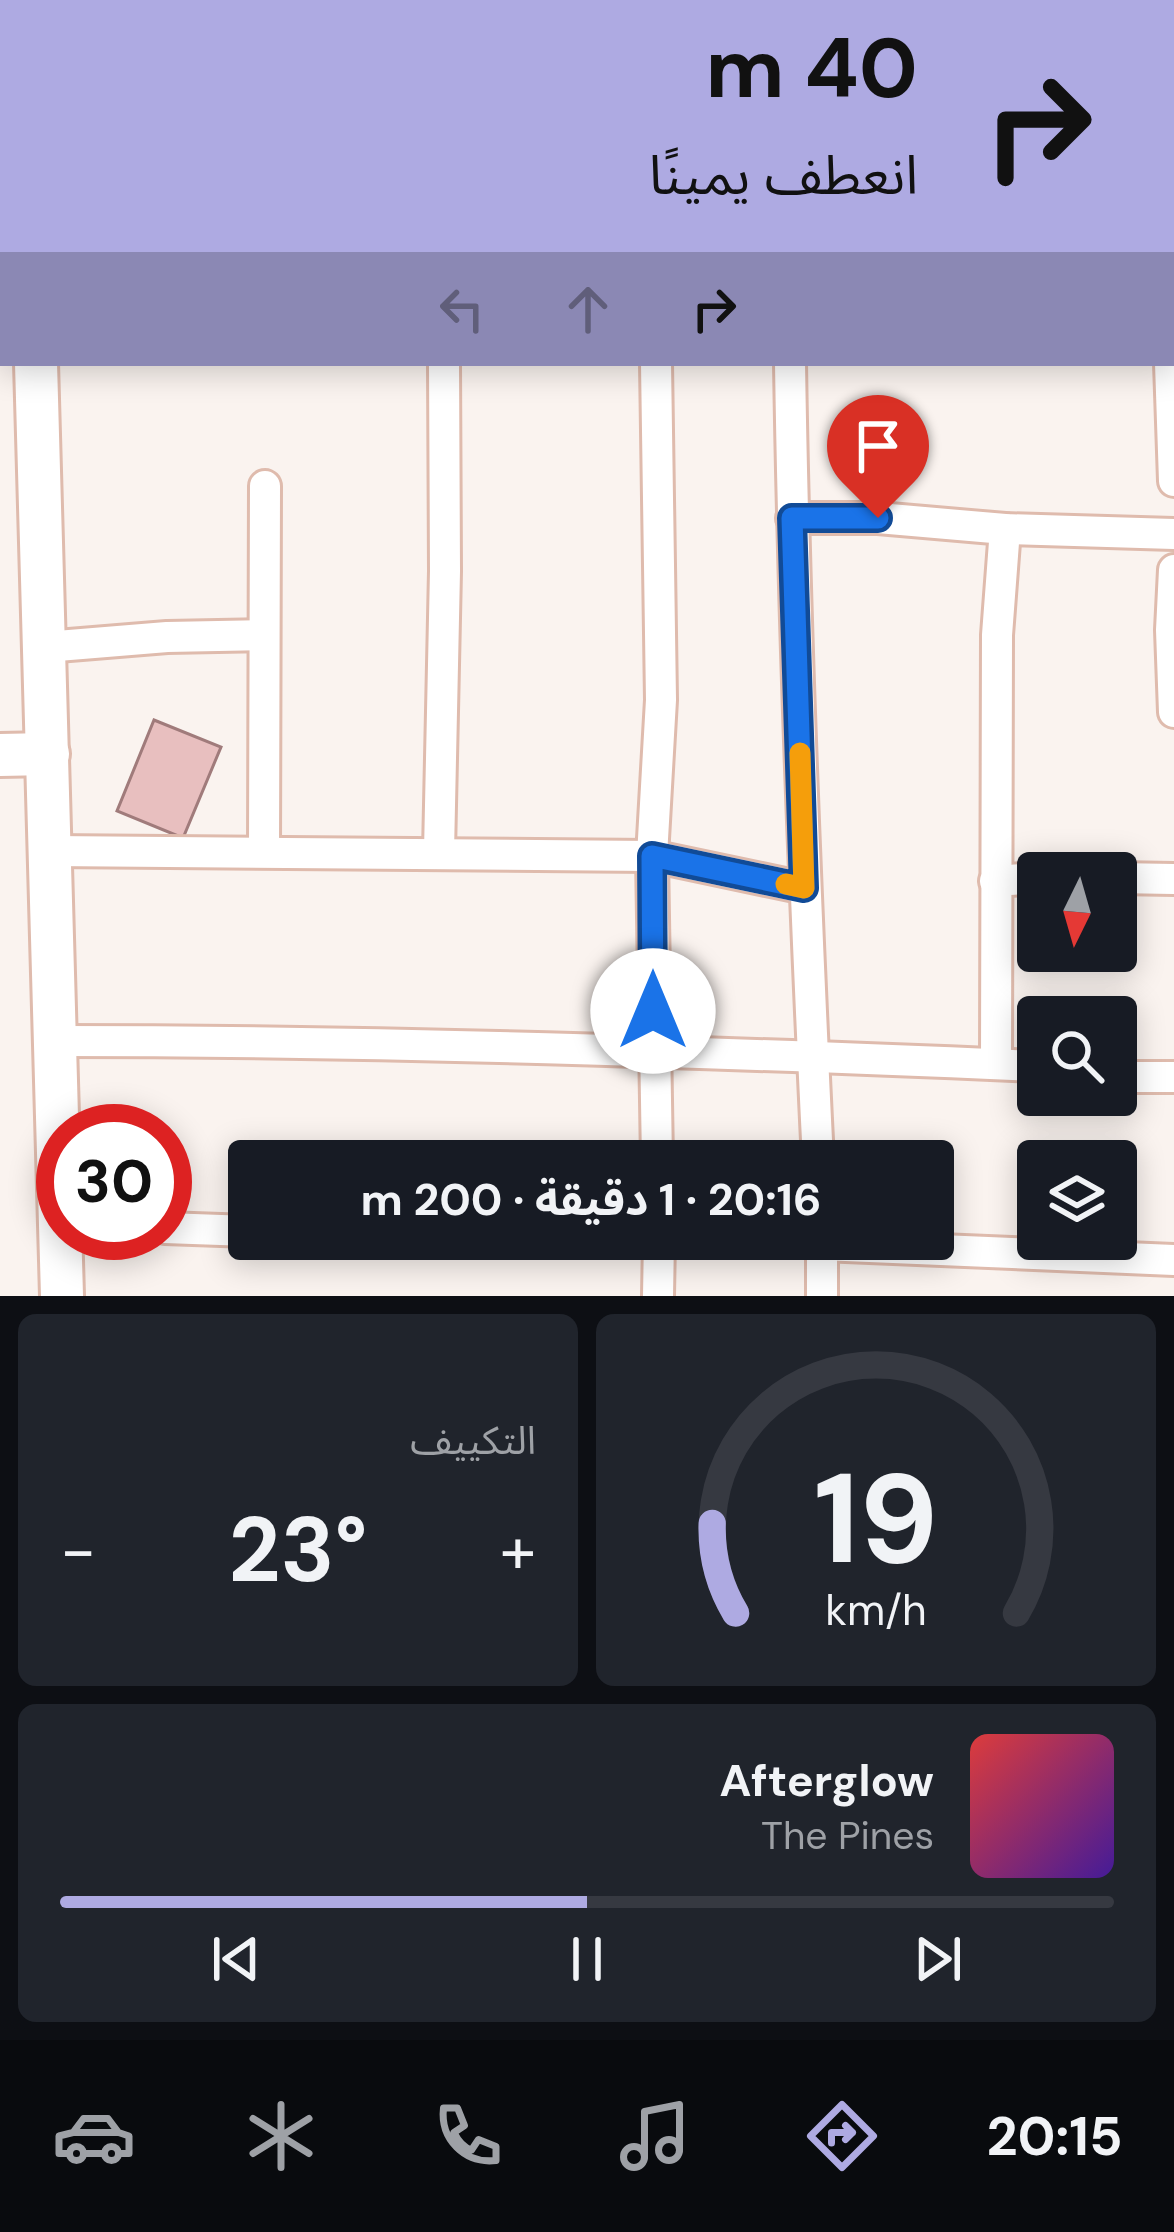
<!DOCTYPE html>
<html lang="ar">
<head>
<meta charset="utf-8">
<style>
	:root { --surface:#171b24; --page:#20242c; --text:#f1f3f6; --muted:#9ea1a6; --line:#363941; --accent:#aeaae2 }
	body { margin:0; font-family:"DM Sans","Noto Sans Arabic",sans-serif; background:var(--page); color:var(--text); direction:rtl; height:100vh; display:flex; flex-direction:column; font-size:45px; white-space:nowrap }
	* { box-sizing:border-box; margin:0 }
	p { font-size:39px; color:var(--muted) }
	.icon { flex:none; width:66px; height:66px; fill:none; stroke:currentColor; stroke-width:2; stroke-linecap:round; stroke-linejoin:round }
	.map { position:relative; height:1296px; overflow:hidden; direction:ltr }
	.panel { display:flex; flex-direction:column; gap:18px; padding:18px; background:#0d0f14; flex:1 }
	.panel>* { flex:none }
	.banner { position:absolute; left:0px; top:0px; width:1176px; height:366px; box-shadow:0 6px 30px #0003; direction:rtl; background:#aeaae2; color:#111; overflow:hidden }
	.needle { width:78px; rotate:185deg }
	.buttons { position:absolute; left:1017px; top:852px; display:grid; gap:24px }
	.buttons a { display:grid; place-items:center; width:120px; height:120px; border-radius:12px; background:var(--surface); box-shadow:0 6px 30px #0003; font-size:60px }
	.speed { position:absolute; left:36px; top:1104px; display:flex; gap:24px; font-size:60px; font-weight:700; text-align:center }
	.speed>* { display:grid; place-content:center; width:156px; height:156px; border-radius:50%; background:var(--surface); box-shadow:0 6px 30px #0003; line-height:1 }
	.speed .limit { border:18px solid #d22; background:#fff; color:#111 }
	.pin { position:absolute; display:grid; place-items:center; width:102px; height:102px; color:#fff; margin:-123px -51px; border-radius:50% 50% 50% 0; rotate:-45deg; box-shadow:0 0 12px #0007 }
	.pin .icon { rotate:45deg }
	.me { position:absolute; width:132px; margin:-66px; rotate:0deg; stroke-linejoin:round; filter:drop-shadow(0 0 9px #0008) }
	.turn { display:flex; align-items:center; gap:42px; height:252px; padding:0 60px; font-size:54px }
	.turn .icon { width:156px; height:156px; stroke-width:2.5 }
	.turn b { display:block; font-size:84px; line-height:102px }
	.lanes { display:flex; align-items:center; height:114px; padding:0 60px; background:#0003; justify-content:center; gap:60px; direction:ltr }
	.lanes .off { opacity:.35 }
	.big { font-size:90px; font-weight:700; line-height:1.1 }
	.panel .card { flex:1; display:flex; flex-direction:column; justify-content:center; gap:18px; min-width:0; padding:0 42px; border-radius:18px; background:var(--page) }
	.panel .dial { align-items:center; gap:0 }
	.dial svg { height:312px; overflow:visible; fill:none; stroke:var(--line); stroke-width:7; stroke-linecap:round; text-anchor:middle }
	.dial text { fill:var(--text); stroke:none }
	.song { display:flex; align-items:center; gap:36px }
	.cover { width:144px; height:144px; border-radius:18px; background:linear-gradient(135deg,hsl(0 70% 55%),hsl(260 70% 35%)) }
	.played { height:12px; border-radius:6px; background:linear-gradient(90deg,var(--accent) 50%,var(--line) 50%) }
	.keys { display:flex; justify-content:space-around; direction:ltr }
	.heat { display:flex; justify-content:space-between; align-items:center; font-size:66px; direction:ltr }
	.panel .tiles { flex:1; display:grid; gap:18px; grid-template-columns:1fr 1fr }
	.card:last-child { grid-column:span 2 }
	.trip { position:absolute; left:228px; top:1140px; width:726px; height:120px; border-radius:12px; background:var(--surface); box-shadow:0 6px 30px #0003; font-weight:700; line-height:120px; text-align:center; direction:rtl }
	.menu { display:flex; height:192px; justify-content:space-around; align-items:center; background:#090b0e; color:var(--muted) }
	.menu .icon { width:84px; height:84px }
	.menu .current { color:var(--accent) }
	.menu b { font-size:54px; color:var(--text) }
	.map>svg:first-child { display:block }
	.building { fill:#e8bfbf; stroke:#a07b7b; stroke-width:3 }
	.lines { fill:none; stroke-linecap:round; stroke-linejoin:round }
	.street-casing { stroke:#dfbbad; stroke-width:36 }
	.secondary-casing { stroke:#dfbbad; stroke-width:48 }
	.street { stroke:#fff; stroke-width:30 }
	.secondary { stroke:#fff; stroke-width:42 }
	.route-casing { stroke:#114b97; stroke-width:30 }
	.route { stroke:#1a73e8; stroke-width:21 }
	.slow { stroke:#f59e0b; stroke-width:21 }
</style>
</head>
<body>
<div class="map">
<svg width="1174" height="1296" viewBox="0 0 1174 1296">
	<rect width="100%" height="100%" fill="#faf3ef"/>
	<!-- building -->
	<polygon class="building" points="154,720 221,747 183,838 117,811"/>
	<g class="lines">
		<!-- street casing -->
		<g class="street-casing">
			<g id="street">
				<polyline points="269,0 269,3"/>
				<polyline points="678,0 679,3"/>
				<polyline points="981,0 981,3"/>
				<polyline points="417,3 424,0"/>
				<polyline points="1173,101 1174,101"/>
				<polyline points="656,363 661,700 652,856 657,1161"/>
				<path d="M 790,363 C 794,629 805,895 818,1161"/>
				<polyline points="1170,363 1174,481"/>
				<polyline points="792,518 878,518 1005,529 1174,534"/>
				<polyline points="1174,570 1171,630 1174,712"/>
				<polyline points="45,647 167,637 264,635"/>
				<polyline points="51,851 652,856 804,888"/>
				<polyline points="264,852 265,486"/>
				<polyline points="439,852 445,571 444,363"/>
				<polyline points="1116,878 1174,879"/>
				<polyline points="995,881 1038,878"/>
				<path d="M 56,1041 C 383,1041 711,1052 1038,1066"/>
				<polyline points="996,1064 997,635 1005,529"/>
				<polyline points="1116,1077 1174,1077"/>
				<polyline points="165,1228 249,1231"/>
				<polyline points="822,1239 822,1296"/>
				<polyline points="822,1245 1174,1260"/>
				<polyline points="658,1296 659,1239"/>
			</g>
		</g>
		<!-- secondary casing -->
		<g class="secondary-casing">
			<g id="secondary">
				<polyline points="21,0 21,3"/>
				<polyline points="1173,335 1174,335"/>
				<polyline points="36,363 62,1296"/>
				<polyline points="0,755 48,754"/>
			</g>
		</g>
		<!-- street -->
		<use href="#street" class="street"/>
		<!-- secondary -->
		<use href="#secondary" class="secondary"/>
	</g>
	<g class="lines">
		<!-- route casing -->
		<g class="route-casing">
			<polyline id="route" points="653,1011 652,856 804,888 792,518 878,518"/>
		</g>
		<!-- route -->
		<use href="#route" class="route"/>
		<!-- slow -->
		<polyline class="slow" points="786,884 804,888 800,753"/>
	</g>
</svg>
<div class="buttons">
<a><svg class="needle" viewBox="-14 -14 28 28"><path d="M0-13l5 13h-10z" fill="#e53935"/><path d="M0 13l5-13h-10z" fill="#9ea1a6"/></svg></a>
<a><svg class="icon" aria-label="search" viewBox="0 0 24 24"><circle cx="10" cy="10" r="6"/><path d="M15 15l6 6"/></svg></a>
<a><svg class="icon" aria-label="layers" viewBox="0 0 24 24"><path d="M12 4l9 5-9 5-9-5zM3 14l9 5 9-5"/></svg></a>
</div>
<div class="speed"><div class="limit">30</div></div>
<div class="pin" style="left:878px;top:518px;background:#d93025"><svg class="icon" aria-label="arrive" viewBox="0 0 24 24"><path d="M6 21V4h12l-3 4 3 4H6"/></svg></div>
<svg class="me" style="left:653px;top:1011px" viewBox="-20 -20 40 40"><circle r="19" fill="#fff"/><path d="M0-13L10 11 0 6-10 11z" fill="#1a73e8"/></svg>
<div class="trip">20:16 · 1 دقيقة · 200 m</div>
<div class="banner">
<div class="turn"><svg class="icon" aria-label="right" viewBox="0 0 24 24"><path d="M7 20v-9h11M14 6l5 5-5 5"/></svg><div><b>40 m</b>انعطف يمينًا</div></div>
<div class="lanes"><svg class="icon off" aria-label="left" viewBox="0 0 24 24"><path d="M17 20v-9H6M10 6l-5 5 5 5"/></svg><svg class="icon off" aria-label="ahead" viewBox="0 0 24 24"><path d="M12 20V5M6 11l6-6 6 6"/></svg><svg class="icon" aria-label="right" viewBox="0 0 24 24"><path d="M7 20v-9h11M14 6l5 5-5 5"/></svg></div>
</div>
</div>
<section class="panel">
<div class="tiles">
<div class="card dial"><svg viewBox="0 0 100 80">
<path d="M14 69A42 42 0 1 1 86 69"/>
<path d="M14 69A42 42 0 0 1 8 46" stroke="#aeaae2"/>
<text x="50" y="56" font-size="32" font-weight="700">19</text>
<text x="50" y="72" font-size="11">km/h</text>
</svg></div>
<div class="card"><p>التكييف</p>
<div class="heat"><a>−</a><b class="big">23°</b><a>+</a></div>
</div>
<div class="card">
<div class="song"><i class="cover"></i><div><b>Afterglow</b><p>The Pines</p></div></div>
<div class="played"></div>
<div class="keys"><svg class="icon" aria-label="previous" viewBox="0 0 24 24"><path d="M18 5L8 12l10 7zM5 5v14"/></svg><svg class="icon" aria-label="pause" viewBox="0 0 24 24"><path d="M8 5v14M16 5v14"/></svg><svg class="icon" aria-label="next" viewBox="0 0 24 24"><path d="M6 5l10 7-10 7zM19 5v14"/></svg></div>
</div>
</div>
</section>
<nav class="menu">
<b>20:15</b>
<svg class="icon current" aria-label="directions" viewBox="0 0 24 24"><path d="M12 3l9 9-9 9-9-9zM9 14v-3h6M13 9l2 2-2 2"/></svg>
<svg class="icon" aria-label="music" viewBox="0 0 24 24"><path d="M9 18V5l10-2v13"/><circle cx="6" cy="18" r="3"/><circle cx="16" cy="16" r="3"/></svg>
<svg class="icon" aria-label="phone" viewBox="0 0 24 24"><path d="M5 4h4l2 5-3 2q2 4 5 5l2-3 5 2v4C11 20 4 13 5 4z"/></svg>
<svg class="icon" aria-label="climate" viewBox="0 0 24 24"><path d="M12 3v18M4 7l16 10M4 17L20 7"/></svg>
<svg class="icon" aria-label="car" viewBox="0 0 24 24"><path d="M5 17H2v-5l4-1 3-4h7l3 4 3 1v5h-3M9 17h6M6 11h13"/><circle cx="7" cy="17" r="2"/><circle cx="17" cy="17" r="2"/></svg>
</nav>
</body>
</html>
